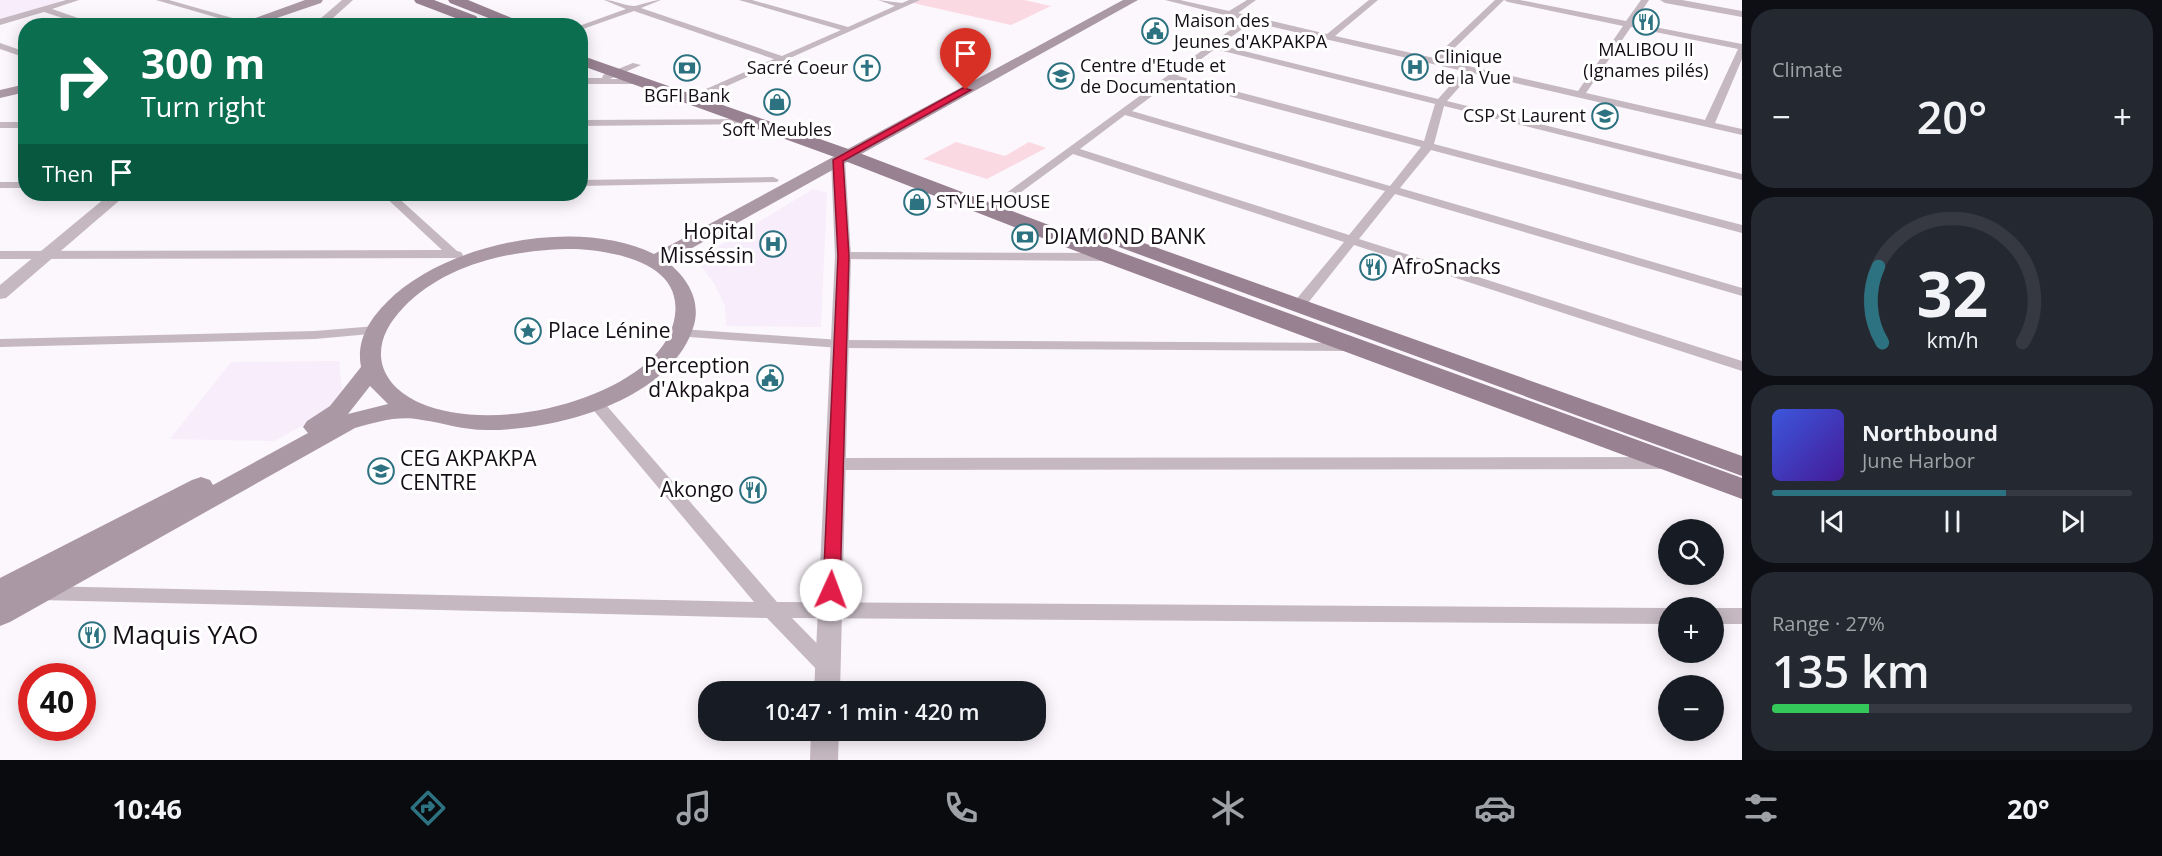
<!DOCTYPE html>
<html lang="en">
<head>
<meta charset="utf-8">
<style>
	:root { --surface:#171b24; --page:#242831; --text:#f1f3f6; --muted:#9ea1a6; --line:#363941; --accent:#2d7281 }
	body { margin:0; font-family:"Open Sans",sans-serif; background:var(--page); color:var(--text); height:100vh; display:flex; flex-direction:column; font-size:22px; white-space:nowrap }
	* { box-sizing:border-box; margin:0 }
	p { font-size:20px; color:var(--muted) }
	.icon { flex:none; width:33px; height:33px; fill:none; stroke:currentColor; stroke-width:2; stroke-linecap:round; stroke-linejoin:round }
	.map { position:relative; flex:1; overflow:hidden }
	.side { display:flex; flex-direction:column; gap:9px; padding:9px; background:#0d0f14; width:420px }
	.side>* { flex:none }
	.top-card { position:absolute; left:18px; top:18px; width:570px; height:183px; border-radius:24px; box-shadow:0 3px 15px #0003; background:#0b6e4f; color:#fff; overflow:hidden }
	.buttons { position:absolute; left:1658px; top:519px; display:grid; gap:12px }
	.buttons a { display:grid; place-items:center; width:66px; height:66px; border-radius:50%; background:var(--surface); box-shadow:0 3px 15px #0003; font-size:30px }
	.speed { position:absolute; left:18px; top:663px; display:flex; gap:12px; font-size:30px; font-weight:700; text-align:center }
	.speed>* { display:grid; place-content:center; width:78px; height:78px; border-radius:50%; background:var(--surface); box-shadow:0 3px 15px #0003; line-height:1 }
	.speed .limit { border:9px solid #d22; background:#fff; color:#111 }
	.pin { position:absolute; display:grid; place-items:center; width:51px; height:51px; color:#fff; margin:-62px -26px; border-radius:50% 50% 50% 0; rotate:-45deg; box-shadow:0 0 6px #0007 }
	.pin .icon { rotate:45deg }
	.me { position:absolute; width:66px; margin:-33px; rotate:2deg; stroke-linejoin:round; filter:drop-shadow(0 0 4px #0008) }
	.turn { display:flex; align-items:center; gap:21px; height:126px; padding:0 24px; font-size:27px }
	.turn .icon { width:78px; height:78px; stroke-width:2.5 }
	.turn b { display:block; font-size:42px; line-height:51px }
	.then { display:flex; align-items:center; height:57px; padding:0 24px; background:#0003; gap:12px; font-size:22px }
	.big { font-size:45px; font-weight:600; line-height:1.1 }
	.side .tile { flex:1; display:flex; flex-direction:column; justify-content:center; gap:9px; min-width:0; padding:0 21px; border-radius:24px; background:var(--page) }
	.side .dial { align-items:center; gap:0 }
	.dial svg { height:156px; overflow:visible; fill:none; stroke:var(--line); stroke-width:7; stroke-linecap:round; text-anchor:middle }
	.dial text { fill:var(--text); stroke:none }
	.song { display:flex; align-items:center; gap:18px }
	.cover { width:72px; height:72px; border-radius:9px; background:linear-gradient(135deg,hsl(230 70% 55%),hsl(260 70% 35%)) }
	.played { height:6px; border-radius:3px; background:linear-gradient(90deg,var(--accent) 65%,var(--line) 65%) }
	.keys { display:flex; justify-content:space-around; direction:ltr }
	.heat { display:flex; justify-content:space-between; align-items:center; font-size:33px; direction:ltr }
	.charge { height:9px; border-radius:4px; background:linear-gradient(90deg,#34c759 27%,var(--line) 0) }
	.trip { position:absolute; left:698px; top:681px; width:348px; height:60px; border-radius:24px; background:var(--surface); box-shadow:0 3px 15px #0003; font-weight:600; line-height:60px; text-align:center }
	.menu { display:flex; height:96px; justify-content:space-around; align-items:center; background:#090b0e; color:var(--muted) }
	.menu .icon { width:42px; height:42px }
	.menu .on { color:var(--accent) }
	.menu b { font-size:27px; color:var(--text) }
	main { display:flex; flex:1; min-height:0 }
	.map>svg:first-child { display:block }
	.built { fill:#f7edfb }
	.green { fill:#fbd9e2 }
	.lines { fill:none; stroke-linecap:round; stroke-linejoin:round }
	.minor { fill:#c5b8c1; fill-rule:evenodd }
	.tertiary { fill:#c5b8c1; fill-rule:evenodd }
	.secondary { fill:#ab98a5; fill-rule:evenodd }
	.primary { fill:#988191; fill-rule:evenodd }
	.route { fill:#e11d48; stroke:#92132f; stroke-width:1.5 }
	.labels { text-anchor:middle; stroke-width:6; stroke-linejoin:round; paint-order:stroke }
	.far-poi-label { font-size:18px; fill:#150e17; stroke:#fff; text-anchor:start }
	.poi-label { font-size:21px; fill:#150e17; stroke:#fff; text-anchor:start }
	.near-poi-label { font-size:26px; fill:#150e17; stroke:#fff; text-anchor:start }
</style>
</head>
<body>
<main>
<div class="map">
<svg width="1742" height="760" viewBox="0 0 1742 760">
	<rect width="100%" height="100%" fill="#fcf7fd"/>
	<!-- built -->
	<g class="built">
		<polygon points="0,0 58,0 63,2 0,20"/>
		<polygon points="813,189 827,193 821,327 726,326 725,306 714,283 696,260"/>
		<polygon points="339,361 342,390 340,397 320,416 274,441 170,439 231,362"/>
	</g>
	<!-- green -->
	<g class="green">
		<polygon points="920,0 1024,0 1051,6 1011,25 913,3"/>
		<polygon points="956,142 1005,156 1029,142 1046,148 987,179 923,159"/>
	</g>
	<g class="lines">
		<!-- minor -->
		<g class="minor">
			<polygon points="66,0 79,0 52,9 101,26 87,26 44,12 0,25 0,19"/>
			<polygon points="156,0 169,0 250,23 246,26"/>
			<path d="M 604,0 C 614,0 623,5 633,6 C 640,6 651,0 661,0 L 641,8 L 782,56 L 841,30 L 739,0 L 752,0 L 848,27 L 895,6 L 878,0 L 902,3 L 909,0 L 920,0 L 709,94 L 706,93 L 706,89 L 774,59 L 634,11 L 580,30 L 579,26 L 626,9 Z"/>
			<path d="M 1165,0 L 1180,0 L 1229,11 L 1247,0 L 1256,0 L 1238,13 L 1327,34 L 1369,0 L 1378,0 L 1335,36 L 1434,58 L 1495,0 L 1520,0 L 1626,21 L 1641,0 L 1649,0 L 1634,23 L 1742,44 L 1742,59 L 1715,123 L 1742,129 L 1742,135 L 1472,73 L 1447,101 L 1742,174 L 1742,180 L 1444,106 L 1434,144 L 1742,225 L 1742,233 L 1431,150 L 1400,188 L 1742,288 L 1742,296 L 1395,194 L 1359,239 L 1742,361 L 1742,371 L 1354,245 L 1304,308 L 1294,308 L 1292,305 L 1294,302 L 1344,242 L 1073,154 L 1009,201 L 1001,201 L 1001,197 L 1244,20 ZM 1504,0 L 1508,2 L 1623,26 L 1578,91 L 1442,60 ZM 1252,22 L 1463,71 L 1438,99 L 1220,45 ZM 1631,27 L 1738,49 L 1705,120 L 1586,93 ZM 1215,49 L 1435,104 L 1424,141 L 1178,76 ZM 1172,81 L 1421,147 L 1390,186 L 1132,111 ZM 1125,115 L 1385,191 L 1349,235 L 1080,149 Z"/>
			<polygon points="0,43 26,52 26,58 0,49"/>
			<polygon points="633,63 641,65 610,79 641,79 646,82 644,84 580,84 580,78 602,78 603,75"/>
			<polygon points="756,119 760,120 760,124 580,126 580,120"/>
			<rect x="0" y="122" width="26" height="6"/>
			<polygon points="773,177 779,180 777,182 580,186 580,180"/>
			<rect x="0" y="182" width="26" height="6"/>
			<polygon points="382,194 394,194 457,251 461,252 463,255 461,258 0,259 0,251 442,250"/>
			<polygon points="843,252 1109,253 1115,257 1109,261 838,259 837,256 838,253"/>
			<polygon points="376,326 381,327 383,330 381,333 315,339 0,347 0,339 315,331"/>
			<polygon points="681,329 840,340 1350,343 1357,347 1350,351 840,348 676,336 674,333"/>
			<polygon points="595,397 600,398 777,602 1668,608 1668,624 792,618 834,661 837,667 834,673 827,676 820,673 767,618 40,600 33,598 31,593 33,588 40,586 754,602 590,406 587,402"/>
			<polygon points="1665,457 1671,459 1673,463 1671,467 1665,469 837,470 831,468 829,464 831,460 837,458"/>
			<rect x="1713" y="608" width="29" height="16"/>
		</g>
		<!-- tertiary -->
		<g class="tertiary">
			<polygon points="342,0 353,0 324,26 312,26"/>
			<polygon points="1660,0 1682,0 1742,11 1742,17 1665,3"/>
			<polygon points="838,156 845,160 851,256 840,692 814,692 835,256 831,160"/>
			<polygon points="110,194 127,194 6,298 0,299 0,285"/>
			<polygon points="811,730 839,730 838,760 810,760"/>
		</g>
		<!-- secondary -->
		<g class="secondary">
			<polygon points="305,0 323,0 321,3 253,26 233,26"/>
			<path d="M 1123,0 L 1138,0 L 667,262 C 687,277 701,300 694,325 C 672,401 554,431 486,430 C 463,430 444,423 422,420 C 400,415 376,422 355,428 L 10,622 L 0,626 L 0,578 L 192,480 L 201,477 L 210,480 L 213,485 L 308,433 L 303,427 L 307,421 L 330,406 L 361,367 C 356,341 369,320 387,302 C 445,243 578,216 654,254 ZM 575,249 C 613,251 682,262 675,315 C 673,333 661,351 648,362 C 595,408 485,431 420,403 C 400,394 383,379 381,357 C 380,337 390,322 403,308 C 446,263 514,249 575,249 ZM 370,386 L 388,404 L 348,414 Z"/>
			<polygon points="26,84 26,92 0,98 0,90"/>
		</g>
		<!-- primary -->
		<g class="primary">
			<polygon points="414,0 434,0 476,16 478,19 476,22 466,22 416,3"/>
			<polygon points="448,0 468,0 531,26 509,26 450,3"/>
			<polygon points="580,55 854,151 1120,252 1742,478 1742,499 1104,262 840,159 580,65"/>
			<polygon points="1096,226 1742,456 1742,476 1089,236 1086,232 1089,228"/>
		</g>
	</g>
	<!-- route -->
	<polygon class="route" points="963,88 971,90 843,161 849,256 840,590 837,595 831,597 825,595 823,590 838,256 833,160"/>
	<!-- icons -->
	<defs>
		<g id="restaurant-ring" transform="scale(1.35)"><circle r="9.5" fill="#fff" stroke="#2d7281" stroke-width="1.5"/><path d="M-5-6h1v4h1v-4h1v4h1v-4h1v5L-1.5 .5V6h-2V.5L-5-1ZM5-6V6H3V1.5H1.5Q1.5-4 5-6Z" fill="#2d7281"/></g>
		<g id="civic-ring" transform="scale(1.35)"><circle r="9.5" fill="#fff" stroke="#2d7281" stroke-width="1.5"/><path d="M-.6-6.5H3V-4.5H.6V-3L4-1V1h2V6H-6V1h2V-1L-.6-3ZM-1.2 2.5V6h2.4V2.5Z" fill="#2d7281"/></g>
		<g id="hospital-ring" transform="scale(1.35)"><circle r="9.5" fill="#fff" stroke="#2d7281" stroke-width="1.5"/><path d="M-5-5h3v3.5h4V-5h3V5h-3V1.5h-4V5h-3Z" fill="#2d7281"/></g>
		<g id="bank-ring" transform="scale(1.35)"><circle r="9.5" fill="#fff" stroke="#2d7281" stroke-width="1.5"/><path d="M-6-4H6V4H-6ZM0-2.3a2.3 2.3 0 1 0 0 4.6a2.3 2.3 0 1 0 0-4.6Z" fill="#2d7281"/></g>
		<g id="church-ring" transform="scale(1.35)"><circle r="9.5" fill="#fff" stroke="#2d7281" stroke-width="1.5"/><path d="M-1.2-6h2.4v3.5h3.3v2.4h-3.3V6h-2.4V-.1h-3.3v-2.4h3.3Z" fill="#2d7281"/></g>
		<g id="school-ring" transform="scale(1.35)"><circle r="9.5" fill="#fff" stroke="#2d7281" stroke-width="1.5"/><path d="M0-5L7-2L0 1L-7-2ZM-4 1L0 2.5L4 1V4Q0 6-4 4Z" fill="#2d7281"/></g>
		<g id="shop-ring" transform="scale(1.35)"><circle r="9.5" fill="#fff" stroke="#2d7281" stroke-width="1.5"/><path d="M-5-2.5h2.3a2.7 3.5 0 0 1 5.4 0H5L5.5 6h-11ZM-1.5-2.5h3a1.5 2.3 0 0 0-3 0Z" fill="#2d7281"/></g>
		<g id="sight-ring" transform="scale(1.35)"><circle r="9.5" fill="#fff" stroke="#2d7281" stroke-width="1.5"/><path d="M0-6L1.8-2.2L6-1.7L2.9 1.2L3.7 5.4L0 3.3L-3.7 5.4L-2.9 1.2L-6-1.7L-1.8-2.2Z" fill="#2d7281"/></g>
	</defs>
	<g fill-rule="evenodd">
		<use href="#restaurant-ring" x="1646" y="22"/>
		<use href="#civic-ring" x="1155" y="31"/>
		<use href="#hospital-ring" x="1415" y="67"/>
		<use href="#bank-ring" x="687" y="68"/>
		<use href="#church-ring" x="867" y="68"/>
		<use href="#school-ring" x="1061" y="76"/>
		<use href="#shop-ring" x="777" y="102"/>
		<use href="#school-ring" x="1605" y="116"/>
		<use href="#shop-ring" x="917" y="202"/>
		<use href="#bank-ring" x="1025" y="237"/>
		<use href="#hospital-ring" x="773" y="244"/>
		<use href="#restaurant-ring" x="1373" y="267"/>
		<use href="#sight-ring" x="528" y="331"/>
		<use href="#civic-ring" x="770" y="378"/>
		<use href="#school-ring" x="381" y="471"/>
		<use href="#restaurant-ring" x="753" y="490"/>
		<use href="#restaurant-ring" x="92" y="635"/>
	</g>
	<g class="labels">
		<!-- far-poi labels -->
		<g class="far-poi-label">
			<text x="1174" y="27">Maison des<tspan x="1174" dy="21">Jeunes d'AKPAKPA</tspan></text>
			<text x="1646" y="56" text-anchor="middle">MALIBOU II<tspan x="1646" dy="21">(Ignames pilés)</tspan></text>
			<text x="1434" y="63">Clinique<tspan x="1434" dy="21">de la Vue</tspan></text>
			<text x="1080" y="72">Centre d'Etude et<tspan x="1080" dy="21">de Documentation</tspan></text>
			<text x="848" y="74" text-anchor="end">Sacré Coeur</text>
			<text x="687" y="102" text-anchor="middle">BGFI Bank</text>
			<text x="1586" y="122" text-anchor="end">CSP St Laurent</text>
			<text x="777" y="136" text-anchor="middle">Soft Meubles</text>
			<text x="936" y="208">STYLE HOUSE</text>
		</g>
		<!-- poi labels -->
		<g class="poi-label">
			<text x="754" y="239" text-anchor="end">Hopital<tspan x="754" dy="24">Misséssin</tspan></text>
			<text x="1044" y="244">DIAMOND BANK</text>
			<text x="1392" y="274">AfroSnacks</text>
			<text x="548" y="338">Place Lénine</text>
			<text x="750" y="373" text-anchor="end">Perception<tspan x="750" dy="24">d'Akpakpa</tspan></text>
			<text x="400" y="466">CEG AKPAKPA<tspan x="400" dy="24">CENTRE</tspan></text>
			<text x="734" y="497" text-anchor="end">Akongo</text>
		</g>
		<!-- near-poi labels -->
		<g class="near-poi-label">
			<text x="112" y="644">Maquis YAO</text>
		</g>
	</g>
</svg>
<div class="buttons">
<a><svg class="icon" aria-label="search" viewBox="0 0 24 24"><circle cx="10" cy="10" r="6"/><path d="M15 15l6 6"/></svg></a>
<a>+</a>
<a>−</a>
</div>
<div class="speed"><div class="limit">40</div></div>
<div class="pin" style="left:966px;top:90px;background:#d93025"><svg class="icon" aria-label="arrive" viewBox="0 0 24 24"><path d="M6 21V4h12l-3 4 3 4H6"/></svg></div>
<svg class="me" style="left:831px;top:590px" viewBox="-20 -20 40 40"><circle r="19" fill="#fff"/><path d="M0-13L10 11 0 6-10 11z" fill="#e11d48"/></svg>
<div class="trip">10:47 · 1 min · 420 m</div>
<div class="top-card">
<div class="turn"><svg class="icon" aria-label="right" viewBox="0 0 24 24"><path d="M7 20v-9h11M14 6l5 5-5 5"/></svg><div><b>300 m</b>Turn right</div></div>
<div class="then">Then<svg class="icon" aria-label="arrive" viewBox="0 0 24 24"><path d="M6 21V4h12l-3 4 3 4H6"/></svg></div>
</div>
</div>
<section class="side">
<div class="tile"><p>Climate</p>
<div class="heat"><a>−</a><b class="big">20°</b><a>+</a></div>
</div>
<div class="tile dial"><svg viewBox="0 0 100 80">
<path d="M14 69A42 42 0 1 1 86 69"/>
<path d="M14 69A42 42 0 0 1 12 30" stroke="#2d7281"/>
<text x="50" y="56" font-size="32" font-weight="700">32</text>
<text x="50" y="72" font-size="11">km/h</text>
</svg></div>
<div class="tile">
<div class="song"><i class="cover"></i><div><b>Northbound</b><p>June Harbor</p></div></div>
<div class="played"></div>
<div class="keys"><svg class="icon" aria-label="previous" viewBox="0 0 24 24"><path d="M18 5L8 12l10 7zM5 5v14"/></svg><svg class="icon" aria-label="pause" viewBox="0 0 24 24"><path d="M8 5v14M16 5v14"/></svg><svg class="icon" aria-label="next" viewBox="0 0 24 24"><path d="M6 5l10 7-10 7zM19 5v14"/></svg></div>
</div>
<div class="tile"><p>Range · 27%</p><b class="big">135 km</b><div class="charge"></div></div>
</section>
</main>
<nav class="menu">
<b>10:46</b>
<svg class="icon on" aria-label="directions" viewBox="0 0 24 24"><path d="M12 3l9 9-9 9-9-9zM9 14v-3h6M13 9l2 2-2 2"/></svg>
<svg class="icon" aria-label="music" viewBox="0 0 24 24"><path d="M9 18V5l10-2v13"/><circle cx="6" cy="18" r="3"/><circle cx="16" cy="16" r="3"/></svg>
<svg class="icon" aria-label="phone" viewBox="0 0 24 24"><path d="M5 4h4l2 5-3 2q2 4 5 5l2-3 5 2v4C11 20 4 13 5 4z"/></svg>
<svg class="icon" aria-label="climate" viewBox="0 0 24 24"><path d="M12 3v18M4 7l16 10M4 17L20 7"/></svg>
<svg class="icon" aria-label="car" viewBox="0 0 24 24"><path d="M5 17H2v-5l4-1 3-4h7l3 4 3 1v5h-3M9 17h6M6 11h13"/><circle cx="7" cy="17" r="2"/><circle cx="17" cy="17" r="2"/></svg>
<svg class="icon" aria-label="filters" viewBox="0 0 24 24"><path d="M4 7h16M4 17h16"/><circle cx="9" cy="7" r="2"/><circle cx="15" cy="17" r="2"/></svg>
<b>20°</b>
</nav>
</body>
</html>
